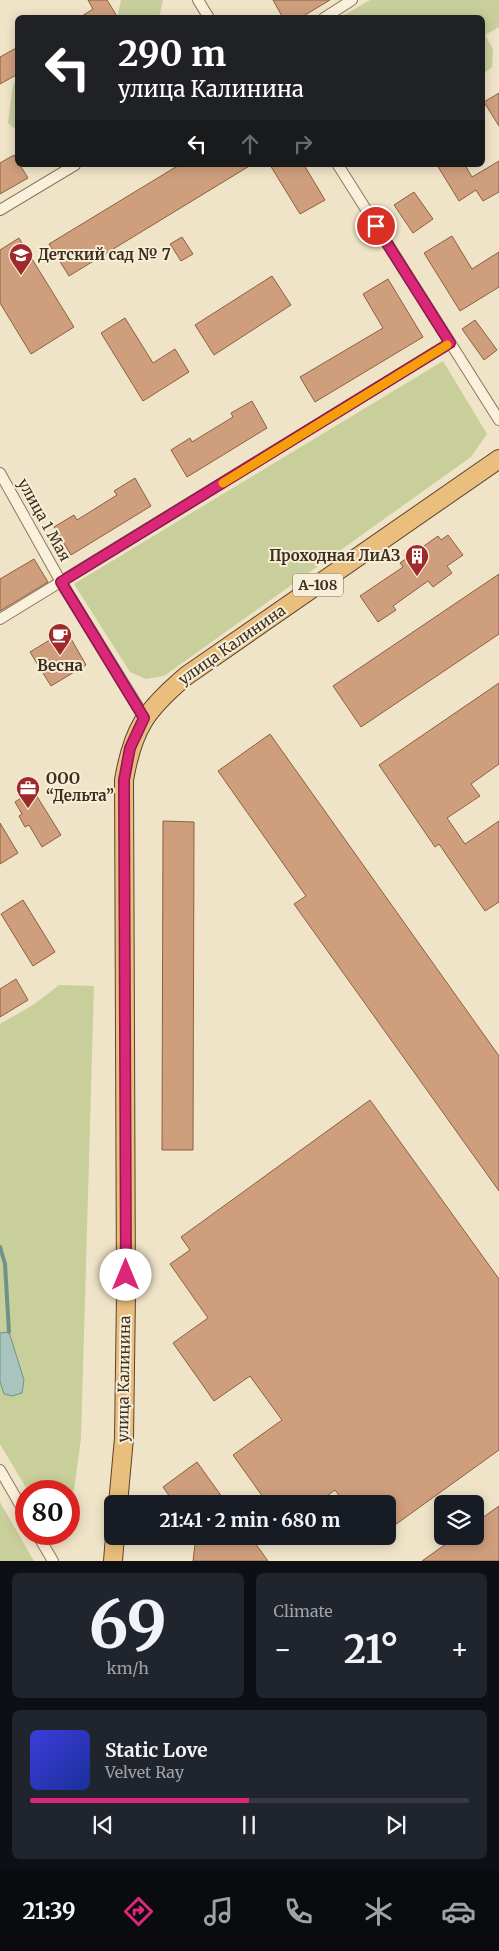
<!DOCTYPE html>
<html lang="en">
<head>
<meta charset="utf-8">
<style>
	:root { --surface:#171b24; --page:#20242c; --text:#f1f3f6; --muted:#9ea1a6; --line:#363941; --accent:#db2777 }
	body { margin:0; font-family:Merriweather,serif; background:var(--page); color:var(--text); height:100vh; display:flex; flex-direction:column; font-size:19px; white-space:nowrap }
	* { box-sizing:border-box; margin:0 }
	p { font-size:16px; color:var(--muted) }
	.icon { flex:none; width:28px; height:28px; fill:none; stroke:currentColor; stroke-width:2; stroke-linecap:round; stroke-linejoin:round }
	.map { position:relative; height:1561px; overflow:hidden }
	.drawer { display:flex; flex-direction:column; gap:12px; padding:12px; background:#0d0f14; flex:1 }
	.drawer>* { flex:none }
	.banner { position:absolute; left:15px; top:15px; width:470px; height:152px; border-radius:8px; box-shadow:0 2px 12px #0003; background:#202124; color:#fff; overflow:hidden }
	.buttons { position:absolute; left:434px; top:1495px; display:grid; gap:10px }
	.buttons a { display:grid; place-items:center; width:50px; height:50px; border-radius:8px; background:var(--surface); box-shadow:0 2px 12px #0003; font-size:25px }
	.speed { position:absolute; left:15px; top:1480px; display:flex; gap:10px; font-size:25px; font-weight:700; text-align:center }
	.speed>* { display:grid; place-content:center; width:65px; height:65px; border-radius:50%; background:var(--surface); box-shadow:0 2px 12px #0003; line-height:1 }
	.speed .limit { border:8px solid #d22; background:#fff; color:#111 }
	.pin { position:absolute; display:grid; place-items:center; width:42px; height:42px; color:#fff; margin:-21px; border:2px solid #fff; border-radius:50%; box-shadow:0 1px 5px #0007 }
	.me { position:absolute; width:55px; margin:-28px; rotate:0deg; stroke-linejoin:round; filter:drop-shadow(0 0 4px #0008) }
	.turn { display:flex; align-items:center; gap:18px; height:105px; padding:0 20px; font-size:22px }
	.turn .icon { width:65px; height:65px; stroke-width:2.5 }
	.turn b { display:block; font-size:35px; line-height:42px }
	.lanes { display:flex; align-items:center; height:48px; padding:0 20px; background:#0003; justify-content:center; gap:25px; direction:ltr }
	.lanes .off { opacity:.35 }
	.big { font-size:38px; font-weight:700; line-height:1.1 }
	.drawer .tile { flex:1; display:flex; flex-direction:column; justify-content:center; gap:8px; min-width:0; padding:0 18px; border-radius:8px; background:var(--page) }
	.drawer .dial { align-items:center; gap:0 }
	.dial b { font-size:65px; line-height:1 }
	.song { display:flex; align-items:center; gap:15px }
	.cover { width:60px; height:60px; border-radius:8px; background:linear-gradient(135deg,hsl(240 70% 55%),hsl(230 70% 35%)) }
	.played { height:5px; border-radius:2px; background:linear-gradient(90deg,var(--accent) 50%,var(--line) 50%) }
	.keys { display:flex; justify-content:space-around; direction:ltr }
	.heat { display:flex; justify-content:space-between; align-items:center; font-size:28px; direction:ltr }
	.drawer .tiles { flex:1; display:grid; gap:12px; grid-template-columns:1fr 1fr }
	.tile:last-child { grid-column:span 2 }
	.trip { position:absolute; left:104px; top:1495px; width:292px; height:50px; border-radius:8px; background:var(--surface); box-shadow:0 2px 12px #0003; font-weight:700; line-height:50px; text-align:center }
	.tabs { display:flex; height:80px; justify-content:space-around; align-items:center; background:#090b0e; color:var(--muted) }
	.tabs .icon { width:35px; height:35px }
	.tabs .on { color:var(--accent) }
	.tabs b { font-size:22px; color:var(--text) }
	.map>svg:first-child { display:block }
	.green { fill:#c9cf9b }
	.water { fill:#a9c4bc; stroke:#6f938a }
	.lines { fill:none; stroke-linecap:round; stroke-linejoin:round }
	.stream { stroke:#6f938a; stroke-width:4 }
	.building { fill:#cf9f7d; stroke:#8d5f41 }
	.minor-casing { stroke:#8d765c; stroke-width:12 }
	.trunk-casing { stroke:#5b4430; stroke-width:20 }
	.minor { stroke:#faf1dc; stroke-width:10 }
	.trunk { stroke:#eabe7c; stroke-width:18 }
	.route-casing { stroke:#8e194d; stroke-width:12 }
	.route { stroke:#db2777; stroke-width:9 }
	.slow { stroke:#f59e0b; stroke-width:9 }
	.labels { text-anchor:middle; stroke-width:4; stroke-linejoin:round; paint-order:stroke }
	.shield { fill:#f7eed8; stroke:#756857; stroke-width:1 }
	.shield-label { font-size:14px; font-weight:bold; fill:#3d2e20 }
	.poi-label { font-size:15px; font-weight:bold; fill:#3d2e20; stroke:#f7eed8; text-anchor:start }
	.street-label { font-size:15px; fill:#3d2e20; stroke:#f7eed8 }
</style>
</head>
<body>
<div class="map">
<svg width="499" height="1561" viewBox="0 0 499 1561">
	<rect width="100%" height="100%" fill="#f0e4c8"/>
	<!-- green -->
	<g class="green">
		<polygon points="121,0 162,0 163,1 159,17 117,18"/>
		<polygon points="370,0 499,0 499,27 485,35 493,49 492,67 483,74 482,18 341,17"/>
		<polygon points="17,82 17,131 8,123 13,84"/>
		<polygon points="443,361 487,434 471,457 164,676 146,679 130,672 74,584"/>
		<polygon points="59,985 94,986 81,1439 69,1526 69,1491 28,1491 0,1444 0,1024 36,1003"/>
		<polygon points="0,1502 34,1561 0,1561"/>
	</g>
	<!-- water -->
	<polygon class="water" points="9,1332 24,1380 22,1393 12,1396 4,1394 0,1382 0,1333"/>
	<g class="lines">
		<!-- stream -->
		<polyline class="stream" points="0,1247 5,1264 9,1332"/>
	</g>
	<!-- building -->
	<g class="building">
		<polygon points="88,0 107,0 118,18 79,18 93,9"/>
		<polygon points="273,0 330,0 300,18 283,18"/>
		<polygon points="18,47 18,74 0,84 0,57"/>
		<polygon points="499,93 499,126 484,102"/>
		<polygon points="14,155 18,165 20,165 28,178 0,194 0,163"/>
		<polygon points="499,161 499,192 483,201 476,190 459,201 437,165 465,165 472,177"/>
		<polygon points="179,165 251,165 69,276 49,244"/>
		<polygon points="270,165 304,165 325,200 300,214"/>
		<polygon points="414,192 433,219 413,233 394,205"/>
		<polygon points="452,236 472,269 499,252 499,287 460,311 424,253"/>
		<polygon points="182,237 193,254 181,261 170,244"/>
		<polygon points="19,238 74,327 31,354 0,303 0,250"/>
		<polygon points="272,276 291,305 214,355 195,325"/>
		<polygon points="388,279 423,337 315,402 300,377 383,328 363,294"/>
		<polygon points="125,318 153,363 175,349 189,372 143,401 101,333"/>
		<polygon points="475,320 497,350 484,360 462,329"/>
		<polygon points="252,401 267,428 187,477 171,450 190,438 192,442 233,417 231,413"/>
		<polygon points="135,478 151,506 71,555 54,527 74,515 77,520 117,495 114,491"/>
		<polygon points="448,535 463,555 447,566 452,573 433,587 428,581 393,606 396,610 378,622 360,596 403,567 400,563 438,536 441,540"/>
		<polygon points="34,559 48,582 0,611 0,579"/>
		<polygon points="499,574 499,634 361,727 333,686"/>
		<polygon points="66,630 86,665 51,686 30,652"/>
		<polygon points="499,683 499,764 471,784 480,796 447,818 465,844 499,821 499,902 485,911 439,844 435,847 379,765"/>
		<polygon points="270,734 499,1056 499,1191 294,904 306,896 218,771"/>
		<polygon points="33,790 61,835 42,847 29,825 25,827 19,816 22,814 15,802"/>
		<polygon points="163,821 194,822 193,1150 162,1150"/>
		<polygon points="0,823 18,853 0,864"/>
		<polygon points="23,900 55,952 33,966 1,914"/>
		<polygon points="16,979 28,1000 0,1017 0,989"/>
		<polygon points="370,1100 499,1279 499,1450 388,1530 388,1504 345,1504 335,1490 316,1504 268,1504 233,1455 282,1420 250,1376 214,1401 173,1343 208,1318 170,1264 190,1250 181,1237"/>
		<polygon points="197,1462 227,1504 175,1504 163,1487"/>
		<polygon points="499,1506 499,1561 422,1561 457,1536 475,1536 475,1523"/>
		<polygon points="196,1536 250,1536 268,1561 193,1561"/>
	</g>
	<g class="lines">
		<!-- minor casing -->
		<g class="minor-casing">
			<g id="minor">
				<polyline points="198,0 209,18"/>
				<polyline points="324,18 352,0"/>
				<polyline points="338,165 499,420"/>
				<polyline points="0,210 75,165"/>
				<polyline points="0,473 61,582 145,718"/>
				<polyline points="0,619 450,343"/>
				<polyline points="0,1470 26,1515"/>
				<polyline points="37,1534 53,1561"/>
			</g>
		</g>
		<!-- trunk casing -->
		<g class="trunk-casing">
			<g id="trunk">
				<path d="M 118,1504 L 124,1438 L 126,1294 L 124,780 C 133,728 146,710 186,676 L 499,459"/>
				<polyline points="113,1561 115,1536"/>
			</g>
		</g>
		<!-- minor -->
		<use href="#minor" class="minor"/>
		<!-- trunk -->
		<use href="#trunk" class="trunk"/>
	</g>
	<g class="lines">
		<!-- route casing -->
		<g class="route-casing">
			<polyline id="route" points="126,1275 124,780 130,748 144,718 61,582 450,343 376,226"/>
		</g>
		<!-- route -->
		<use href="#route" class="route"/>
		<!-- slow -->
		<polyline class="slow" points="223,483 447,345"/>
	</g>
	<!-- icons -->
	<defs>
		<g id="school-pin" transform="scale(1.25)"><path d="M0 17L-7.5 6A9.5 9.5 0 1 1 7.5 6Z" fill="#9e2a2b" stroke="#f7eed8"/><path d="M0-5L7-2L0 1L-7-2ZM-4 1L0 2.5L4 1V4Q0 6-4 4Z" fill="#fff"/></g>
		<g id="building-pin" transform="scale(1.25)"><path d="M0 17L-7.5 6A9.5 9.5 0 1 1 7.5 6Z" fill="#9e2a2b" stroke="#f7eed8"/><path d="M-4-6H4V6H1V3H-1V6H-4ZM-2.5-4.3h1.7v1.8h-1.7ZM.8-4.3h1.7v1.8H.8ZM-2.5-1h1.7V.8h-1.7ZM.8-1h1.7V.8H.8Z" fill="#fff"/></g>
		<g id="cafe-pin" transform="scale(1.25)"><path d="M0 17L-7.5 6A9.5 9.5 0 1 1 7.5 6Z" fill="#9e2a2b" stroke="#f7eed8"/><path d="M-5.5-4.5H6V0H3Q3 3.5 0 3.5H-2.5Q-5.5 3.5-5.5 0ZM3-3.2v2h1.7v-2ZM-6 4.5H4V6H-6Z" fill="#fff"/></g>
		<g id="office-pin" transform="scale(1.25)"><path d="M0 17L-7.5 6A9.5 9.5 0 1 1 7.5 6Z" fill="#9e2a2b" stroke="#f7eed8"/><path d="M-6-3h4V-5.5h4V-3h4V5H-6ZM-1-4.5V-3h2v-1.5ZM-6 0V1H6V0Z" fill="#fff"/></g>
	</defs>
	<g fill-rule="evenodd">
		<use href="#school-pin" x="21" y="255"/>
		<use href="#building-pin" x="417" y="556"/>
		<use href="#cafe-pin" x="60" y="635"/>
		<use href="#office-pin" x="28" y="788"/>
	</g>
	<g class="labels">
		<!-- shield labels -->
		<rect class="shield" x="293" y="573.5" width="50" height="23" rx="4"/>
		<g class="shield-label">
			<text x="318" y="590">А-108</text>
		</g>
		<!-- poi labels -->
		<g class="poi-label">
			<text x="38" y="260">Детский сад № 7</text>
			<text x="400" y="561" text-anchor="end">Проходная ЛиАЗ</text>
			<text x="60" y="671" text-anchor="middle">Весна</text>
			<text x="46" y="784">ООО<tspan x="46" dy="17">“Дельта”</tspan></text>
		</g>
		<!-- street labels -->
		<g class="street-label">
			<text transform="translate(44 520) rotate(61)" y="5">улица 1 Мая</text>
			<text transform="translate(232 645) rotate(-35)" y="5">улица Калинина</text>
			<text transform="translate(124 1379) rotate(-89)" y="5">улица Калинина</text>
		</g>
	</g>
</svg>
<div class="buttons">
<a><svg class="icon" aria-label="layers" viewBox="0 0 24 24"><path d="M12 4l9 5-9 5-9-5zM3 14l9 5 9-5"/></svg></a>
</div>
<div class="speed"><div class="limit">80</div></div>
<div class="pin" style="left:376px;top:226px;background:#d93025"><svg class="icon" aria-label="arrive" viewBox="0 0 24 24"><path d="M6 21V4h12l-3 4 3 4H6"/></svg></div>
<svg class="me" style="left:126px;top:1275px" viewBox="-20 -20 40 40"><circle r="19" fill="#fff"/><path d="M0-13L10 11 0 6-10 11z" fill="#db2777"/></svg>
<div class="trip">21:41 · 2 min · 680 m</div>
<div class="banner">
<div class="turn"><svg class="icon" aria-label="left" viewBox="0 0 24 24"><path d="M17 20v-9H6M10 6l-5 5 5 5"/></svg><div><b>290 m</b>улица Калинина</div></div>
<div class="lanes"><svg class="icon" aria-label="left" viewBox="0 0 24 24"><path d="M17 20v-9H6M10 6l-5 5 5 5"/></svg><svg class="icon off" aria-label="ahead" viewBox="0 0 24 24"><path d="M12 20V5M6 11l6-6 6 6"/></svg><svg class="icon off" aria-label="right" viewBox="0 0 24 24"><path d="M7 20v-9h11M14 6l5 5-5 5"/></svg></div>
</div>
</div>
<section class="drawer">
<div class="tiles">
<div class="tile dial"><b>69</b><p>km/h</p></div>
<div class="tile"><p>Climate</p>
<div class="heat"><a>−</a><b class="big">21°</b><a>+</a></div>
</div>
<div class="tile">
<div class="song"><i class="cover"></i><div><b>Static Love</b><p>Velvet Ray</p></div></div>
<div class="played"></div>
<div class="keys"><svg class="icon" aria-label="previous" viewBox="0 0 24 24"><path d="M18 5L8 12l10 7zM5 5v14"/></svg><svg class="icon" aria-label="pause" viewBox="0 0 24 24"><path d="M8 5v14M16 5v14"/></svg><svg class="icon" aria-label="next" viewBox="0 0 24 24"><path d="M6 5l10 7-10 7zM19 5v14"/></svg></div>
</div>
</div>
</section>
<nav class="tabs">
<b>21:39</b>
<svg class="icon on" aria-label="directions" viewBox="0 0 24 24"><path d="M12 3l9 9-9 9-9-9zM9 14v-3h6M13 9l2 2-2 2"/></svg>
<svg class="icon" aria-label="music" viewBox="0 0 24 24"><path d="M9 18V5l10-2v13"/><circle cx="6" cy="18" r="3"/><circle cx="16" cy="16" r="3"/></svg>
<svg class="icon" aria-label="phone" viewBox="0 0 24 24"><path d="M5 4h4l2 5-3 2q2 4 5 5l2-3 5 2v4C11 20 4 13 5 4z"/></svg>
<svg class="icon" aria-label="climate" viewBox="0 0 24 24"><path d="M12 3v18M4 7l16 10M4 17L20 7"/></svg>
<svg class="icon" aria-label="car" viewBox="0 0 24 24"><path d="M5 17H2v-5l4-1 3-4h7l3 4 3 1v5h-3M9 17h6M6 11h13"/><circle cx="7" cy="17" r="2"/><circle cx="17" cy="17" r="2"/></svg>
</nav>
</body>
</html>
